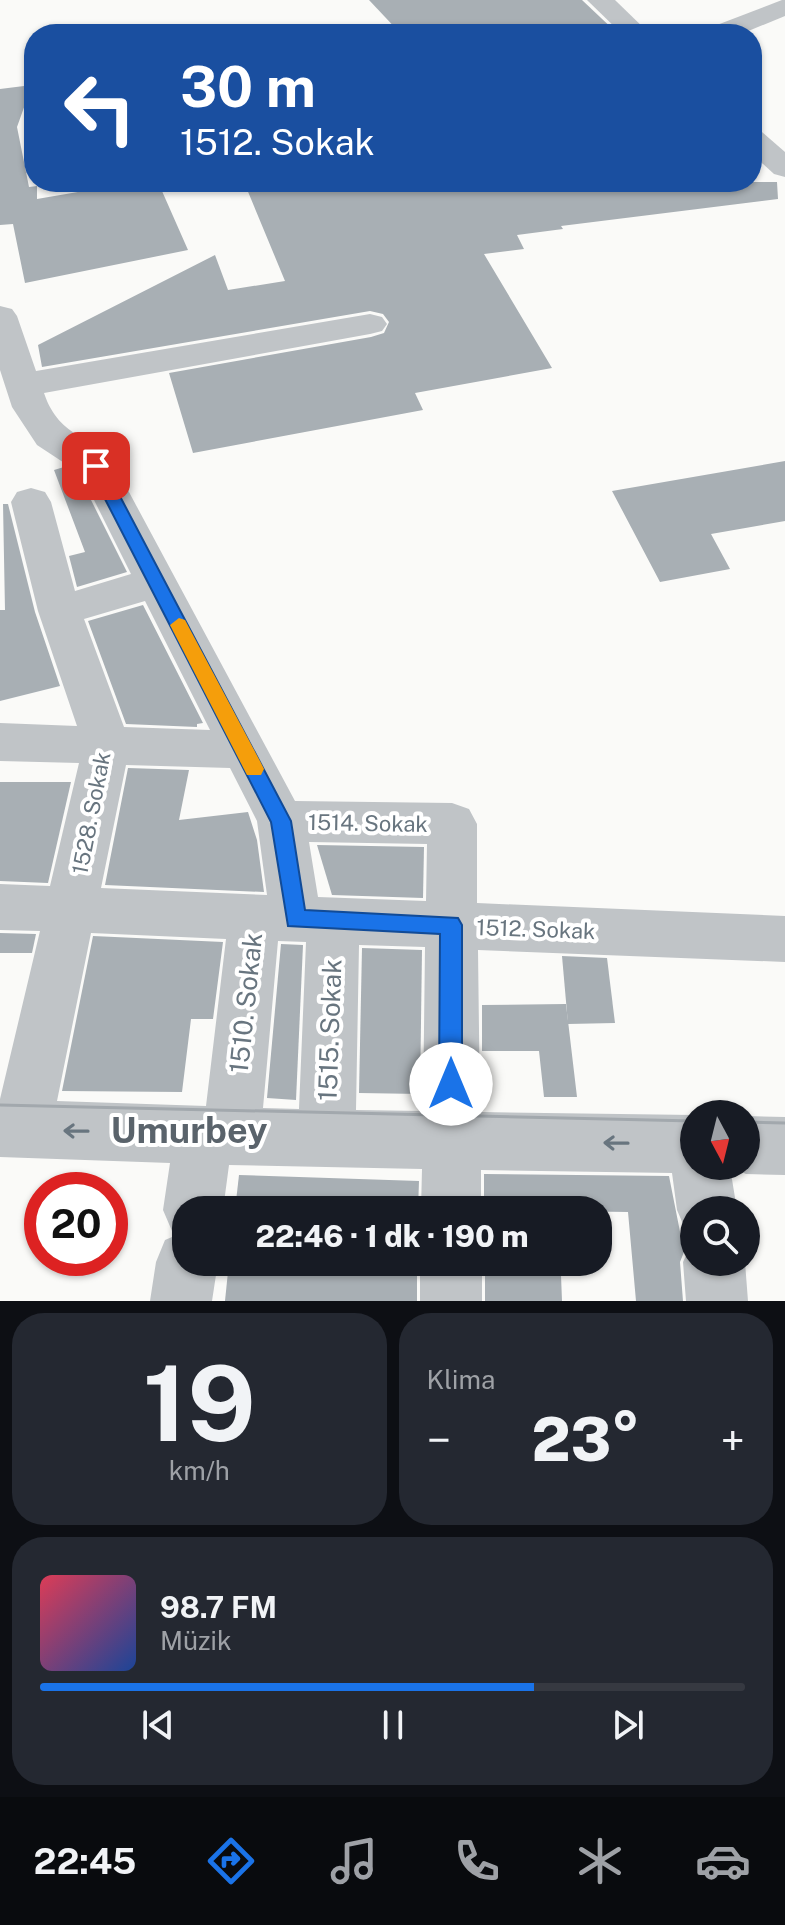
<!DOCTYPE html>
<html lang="tr">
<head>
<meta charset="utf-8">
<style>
	:root { --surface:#171b24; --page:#242831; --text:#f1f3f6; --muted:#9ea1a6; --line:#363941; --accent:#1a73e8 }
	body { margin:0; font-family:"Public Sans",sans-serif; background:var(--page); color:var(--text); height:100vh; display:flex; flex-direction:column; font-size:30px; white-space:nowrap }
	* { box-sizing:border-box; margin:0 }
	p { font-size:26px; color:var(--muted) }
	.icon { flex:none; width:44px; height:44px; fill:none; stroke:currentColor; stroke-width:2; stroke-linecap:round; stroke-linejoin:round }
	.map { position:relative; height:1301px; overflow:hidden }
	.sheet { display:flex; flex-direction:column; gap:12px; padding:12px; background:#0d0f14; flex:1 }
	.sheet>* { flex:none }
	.banner { position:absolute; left:24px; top:24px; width:738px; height:168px; border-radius:32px; box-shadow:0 2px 6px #0004; background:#1a4fa0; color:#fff; overflow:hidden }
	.needle { width:52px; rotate:173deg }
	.fabs { position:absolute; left:680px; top:1100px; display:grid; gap:16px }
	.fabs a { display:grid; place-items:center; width:80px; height:80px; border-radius:50%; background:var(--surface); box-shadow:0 2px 6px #0004; font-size:40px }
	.speed { position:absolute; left:24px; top:1172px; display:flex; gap:16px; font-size:40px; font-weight:700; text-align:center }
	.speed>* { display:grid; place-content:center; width:104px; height:104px; border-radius:50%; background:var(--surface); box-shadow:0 2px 6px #0004; line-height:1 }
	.speed .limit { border:12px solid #d22; background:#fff; color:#111 }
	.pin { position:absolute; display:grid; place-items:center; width:68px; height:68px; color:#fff; margin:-34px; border-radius:16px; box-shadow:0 4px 12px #0006 }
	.me { position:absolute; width:88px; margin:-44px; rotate:0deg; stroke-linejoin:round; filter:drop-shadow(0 0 6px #0008) }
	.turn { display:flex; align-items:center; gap:28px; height:168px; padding:0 24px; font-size:36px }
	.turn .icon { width:104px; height:104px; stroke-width:2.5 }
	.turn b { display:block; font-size:56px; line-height:68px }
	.big { font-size:60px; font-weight:800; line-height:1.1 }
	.sheet .widget { flex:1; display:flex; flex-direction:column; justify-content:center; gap:12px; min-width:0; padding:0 28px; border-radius:32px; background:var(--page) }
	.sheet .dial { align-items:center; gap:0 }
	.dial b { font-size:104px; line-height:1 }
	.song { display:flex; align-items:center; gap:24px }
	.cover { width:96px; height:96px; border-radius:12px; background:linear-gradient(135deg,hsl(350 70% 55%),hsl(220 70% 35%)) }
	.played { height:8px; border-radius:4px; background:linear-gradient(90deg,var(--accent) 70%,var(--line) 70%) }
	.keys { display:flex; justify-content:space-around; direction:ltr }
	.heat { display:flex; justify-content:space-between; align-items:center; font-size:44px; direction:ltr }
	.sheet .tiles { flex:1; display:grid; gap:12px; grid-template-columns:1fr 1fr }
	.widget:last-child { grid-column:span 2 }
	.trip { position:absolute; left:172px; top:1196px; width:440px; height:80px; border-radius:32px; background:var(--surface); box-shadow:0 2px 6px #0004; font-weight:800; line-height:80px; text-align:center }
	.menu { display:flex; height:128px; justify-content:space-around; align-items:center; background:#090b0e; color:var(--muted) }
	.menu .icon { width:56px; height:56px }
	.menu .selected { color:var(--accent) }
	.menu b { font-size:36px; color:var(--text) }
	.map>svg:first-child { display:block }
	.building { fill:#a8afb4 }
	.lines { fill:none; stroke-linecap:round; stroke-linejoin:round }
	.minor { fill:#c0c4c7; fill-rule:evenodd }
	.tram { stroke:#a2a8ad; stroke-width:3 }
	.oneway { stroke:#68757f }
	.route { fill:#1a73e8; stroke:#114b97; stroke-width:2 }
	.slow { fill:#f59e0b }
	.labels { text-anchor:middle; stroke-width:8; stroke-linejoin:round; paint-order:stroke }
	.street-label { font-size:22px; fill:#68757f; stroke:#fff }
	.near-street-label { font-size:26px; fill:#68757f; stroke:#fff }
	.near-district-label { font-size:36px; font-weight:bold; fill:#5a636b; stroke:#fff }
</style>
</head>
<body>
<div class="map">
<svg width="785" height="1301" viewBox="0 0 785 1301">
	<rect width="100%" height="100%" fill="#fafaf8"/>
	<!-- building -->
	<g class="building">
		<polygon points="369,0 582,0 618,34 401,34"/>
		<polygon points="32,85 17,127 29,187 37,186 37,199 136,182 158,182 188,250 25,283 13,224 0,225 0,89"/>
		<polygon points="244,182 777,182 778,199 561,226 563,229 517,235 524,249 484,254 552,368 415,393 423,410 193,453 169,373 371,337 384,333 389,322 383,314 370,311 42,367 38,345 215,255 228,290 285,281"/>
		<polygon points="785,461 785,521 711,534 730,569 660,582 612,491"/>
		<polygon points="64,467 79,476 127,572 77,587 69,556 85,552 54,470"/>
		<polygon points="3,504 8,504 35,612 60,686 0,701 0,610 5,610"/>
		<polygon points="143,605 203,723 197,724 197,727 126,724 88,621"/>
		<polygon points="128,768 189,770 179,820 248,812 257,840 264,892 105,885"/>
		<polygon points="0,782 71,782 48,883 0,881"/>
		<polygon points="317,845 424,847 423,898 332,895"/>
		<polygon points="0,933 36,934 32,953 0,953"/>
		<polygon points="93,936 223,942 213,1019 191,1019 182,1092 62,1091"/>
		<polygon points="281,944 303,945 296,1100 267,1098"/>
		<polygon points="362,948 422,950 420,1094 359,1093"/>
		<polygon points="562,956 607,958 615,1023 568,1024"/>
		<polygon points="566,1004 577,1097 544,1097 539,1051 482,1051 482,1005"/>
		<polygon points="484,1174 669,1176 684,1252 680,1262 683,1301 636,1301 628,1212 484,1210"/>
		<polygon points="239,1175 419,1181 418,1210 235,1210"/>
		<polygon points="229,1262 417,1262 417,1301 225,1301"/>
		<polygon points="485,1262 535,1262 536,1274 561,1275 562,1301 485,1301"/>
	</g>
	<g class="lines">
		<!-- minor -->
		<g class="minor">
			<polygon points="587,0 615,0 650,34 622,34"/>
			<polygon points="782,0 785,0 785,16 741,34 705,34 709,28"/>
			<polygon points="752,129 762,132 785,152 785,177 774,174 752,154"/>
			<path d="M 0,306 L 12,309 L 17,316 L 36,371 L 370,314 L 382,317 L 387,324 L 382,331 L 370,334 L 44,393 C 60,441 95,434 115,466 L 295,801 L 452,803 L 469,809 L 477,824 L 477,903 L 785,916 L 785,962 L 478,950 L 480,1112 L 694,1115 L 694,1166 L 746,1166 L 746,1116 L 785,1117 L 785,1175 L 746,1174 L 730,1167 L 737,1210 L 694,1210 L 694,1235 L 686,1231 L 677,1210 L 672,1173 L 481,1170 L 481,1210 L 421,1210 L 422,1169 L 229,1165 L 223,1210 L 186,1210 L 186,1262 L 218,1262 L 212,1301 L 150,1301 L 156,1262 L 165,1240 L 179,1234 L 172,1231 L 163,1210 L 170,1163 L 0,1157 L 0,1099 L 40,931 L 0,930 L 0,884 L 50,886 L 79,763 L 0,761 L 0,723 L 77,726 L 38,611 L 11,502 L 17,492 L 31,488 L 45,492 L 51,502 L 75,591 L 131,574 L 81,474 L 37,445 L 12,407 L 0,370 ZM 145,601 L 210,730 L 124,727 L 84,619 ZM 126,765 L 230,768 L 257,821 L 267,895 L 101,888 ZM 309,842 L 427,844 L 426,901 L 318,897 ZM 91,933 L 226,939 L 206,1106 L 57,1101 ZM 278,941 L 306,942 L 299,1109 L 263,1108 ZM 359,945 L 425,947 L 423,1111 L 356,1110 Z"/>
			<polygon points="694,1239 694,1262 745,1262 748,1301 686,1301 683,1262"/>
			<rect x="420" y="1262" width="62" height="39"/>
		</g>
		<!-- tram -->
		<g class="tram">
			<polyline points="0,1105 694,1121"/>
			<polyline points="746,1122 785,1123"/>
		</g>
	</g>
	<!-- one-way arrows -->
	<defs><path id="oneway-shaft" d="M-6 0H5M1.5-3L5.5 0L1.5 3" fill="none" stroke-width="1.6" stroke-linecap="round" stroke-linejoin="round" transform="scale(2)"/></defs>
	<g class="oneway">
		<use href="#oneway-shaft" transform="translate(76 1131) rotate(-179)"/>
		<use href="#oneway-shaft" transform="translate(616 1143) rotate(-179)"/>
	</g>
	<!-- route -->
	<polygon class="route" points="96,461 104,466 291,821 305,910 458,918 462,925 462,1084 459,1092 451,1096 442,1092 439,1084 440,934 288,926 271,822 88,466"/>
	<!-- slow -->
	<polygon class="slow" points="179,618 185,620 261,763 264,769 261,775 247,775 170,625"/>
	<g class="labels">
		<!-- street labels -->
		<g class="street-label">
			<text transform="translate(91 813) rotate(-79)" y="8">1528. Sokak</text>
			<text transform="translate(368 823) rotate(1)" y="8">1514. Sokak</text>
			<text transform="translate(536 929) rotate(2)" y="8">1512. Sokak</text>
		</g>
		<!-- near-street labels -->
		<g class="near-street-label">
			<text transform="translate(246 1003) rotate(-84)" y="9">1510. Sokak</text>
			<text transform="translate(330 1030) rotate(-88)" y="9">1515. Sokak</text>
		</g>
		<!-- near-district labels -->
		<g class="near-district-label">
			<text x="189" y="1143">Umurbey</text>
		</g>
	</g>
</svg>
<div class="fabs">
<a><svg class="needle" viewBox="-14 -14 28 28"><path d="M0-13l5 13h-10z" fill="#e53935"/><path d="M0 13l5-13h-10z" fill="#9ea1a6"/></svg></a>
<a><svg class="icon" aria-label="search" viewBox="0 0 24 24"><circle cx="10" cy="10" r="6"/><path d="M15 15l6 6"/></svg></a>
</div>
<div class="speed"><div class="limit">20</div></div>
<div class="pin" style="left:96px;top:466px;background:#d93025"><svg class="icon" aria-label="arrive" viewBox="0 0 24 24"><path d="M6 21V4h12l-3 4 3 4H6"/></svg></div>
<svg class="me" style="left:451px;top:1084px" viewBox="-20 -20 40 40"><circle r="19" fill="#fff"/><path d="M0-13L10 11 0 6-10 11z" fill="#1a73e8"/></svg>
<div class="trip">22:46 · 1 dk · 190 m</div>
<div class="banner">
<div class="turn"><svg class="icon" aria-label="left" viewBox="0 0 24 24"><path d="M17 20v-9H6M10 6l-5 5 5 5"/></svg><div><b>30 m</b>1512. Sokak</div></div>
</div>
</div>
<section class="sheet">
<div class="tiles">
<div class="widget dial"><b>19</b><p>km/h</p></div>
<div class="widget"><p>Klima</p>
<div class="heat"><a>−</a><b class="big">23°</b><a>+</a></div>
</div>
<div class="widget">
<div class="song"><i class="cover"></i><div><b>98.7 FM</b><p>Müzik</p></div></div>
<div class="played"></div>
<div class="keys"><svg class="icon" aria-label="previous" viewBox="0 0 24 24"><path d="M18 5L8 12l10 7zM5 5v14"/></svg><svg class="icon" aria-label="pause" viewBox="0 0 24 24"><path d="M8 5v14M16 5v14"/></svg><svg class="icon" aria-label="next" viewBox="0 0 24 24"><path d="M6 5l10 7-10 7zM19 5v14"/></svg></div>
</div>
</div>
</section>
<nav class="menu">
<b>22:45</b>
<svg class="icon selected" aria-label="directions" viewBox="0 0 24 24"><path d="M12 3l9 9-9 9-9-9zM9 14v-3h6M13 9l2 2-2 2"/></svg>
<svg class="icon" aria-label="music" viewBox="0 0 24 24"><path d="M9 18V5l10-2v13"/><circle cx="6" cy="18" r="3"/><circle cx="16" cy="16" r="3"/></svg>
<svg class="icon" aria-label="phone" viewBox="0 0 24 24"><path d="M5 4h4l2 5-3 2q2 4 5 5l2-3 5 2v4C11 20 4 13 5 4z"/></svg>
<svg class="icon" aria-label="climate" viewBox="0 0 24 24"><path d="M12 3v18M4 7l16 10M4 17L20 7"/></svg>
<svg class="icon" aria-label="car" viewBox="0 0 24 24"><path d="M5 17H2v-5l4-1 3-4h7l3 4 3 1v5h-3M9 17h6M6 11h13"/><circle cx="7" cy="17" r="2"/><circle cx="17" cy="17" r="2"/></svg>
</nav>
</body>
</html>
